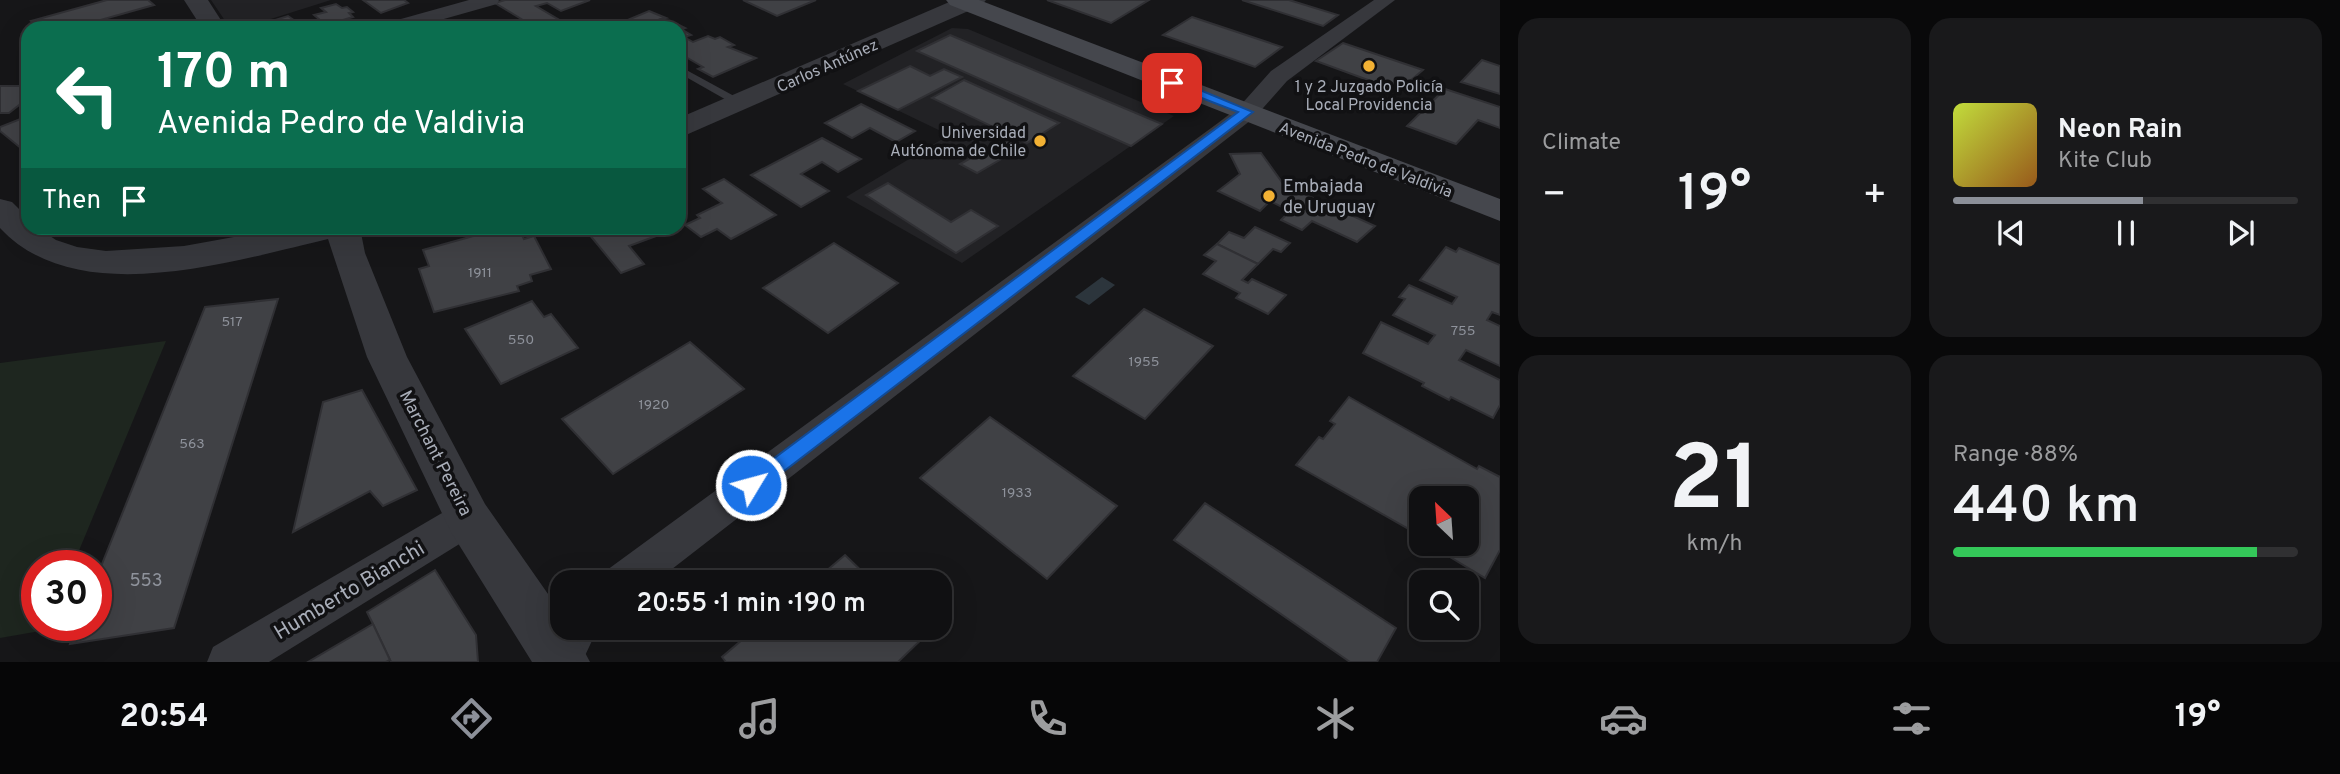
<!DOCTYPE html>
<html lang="en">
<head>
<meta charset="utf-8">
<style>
	:root { --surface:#101012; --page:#19191b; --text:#f1f3f6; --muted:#9c9d9f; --line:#303032; --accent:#8c9099 }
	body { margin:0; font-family:Overpass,sans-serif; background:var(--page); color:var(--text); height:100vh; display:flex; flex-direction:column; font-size:26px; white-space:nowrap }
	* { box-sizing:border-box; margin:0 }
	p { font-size:23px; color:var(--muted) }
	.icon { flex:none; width:38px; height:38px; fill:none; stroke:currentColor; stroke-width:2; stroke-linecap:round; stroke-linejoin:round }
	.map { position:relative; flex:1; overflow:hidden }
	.side { display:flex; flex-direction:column; gap:18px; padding:18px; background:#09090a; width:840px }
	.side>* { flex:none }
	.top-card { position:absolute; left:21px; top:21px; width:665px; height:214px; border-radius:21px; box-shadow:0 7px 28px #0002,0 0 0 2px var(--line); background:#0b6e4f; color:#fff; overflow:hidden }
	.needle { width:46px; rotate:335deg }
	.buttons { position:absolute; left:1409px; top:486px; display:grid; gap:14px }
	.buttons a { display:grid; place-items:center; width:70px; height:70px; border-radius:14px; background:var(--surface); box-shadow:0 7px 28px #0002,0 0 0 2px var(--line); font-size:35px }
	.speed { position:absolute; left:21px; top:550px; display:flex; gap:14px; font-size:35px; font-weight:700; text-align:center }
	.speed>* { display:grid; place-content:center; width:91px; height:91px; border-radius:50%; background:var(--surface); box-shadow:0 7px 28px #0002,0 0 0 2px var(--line); line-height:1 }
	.speed .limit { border:10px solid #d22; background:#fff; color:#111 }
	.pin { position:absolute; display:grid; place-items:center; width:60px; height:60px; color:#fff; margin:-30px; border-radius:14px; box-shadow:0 4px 10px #0006 }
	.me { position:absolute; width:77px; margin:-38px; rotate:53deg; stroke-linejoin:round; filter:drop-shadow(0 0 5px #0008) }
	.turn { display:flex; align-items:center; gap:24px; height:147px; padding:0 21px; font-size:32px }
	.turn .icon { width:91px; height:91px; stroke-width:2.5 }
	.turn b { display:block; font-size:49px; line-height:60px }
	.then { display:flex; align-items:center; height:66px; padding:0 21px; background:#0003; gap:14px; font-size:26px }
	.big { font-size:52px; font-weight:600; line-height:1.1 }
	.side .widget { flex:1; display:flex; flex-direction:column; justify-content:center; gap:10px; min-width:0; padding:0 24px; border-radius:21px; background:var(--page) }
	.side .dial { align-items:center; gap:0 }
	.dial b { font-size:91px; line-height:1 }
	.song { display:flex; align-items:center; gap:21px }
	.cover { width:84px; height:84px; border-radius:10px; background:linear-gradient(135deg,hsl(70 70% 55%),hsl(30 70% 35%)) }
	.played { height:7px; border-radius:4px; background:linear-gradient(90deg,var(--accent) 55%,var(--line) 55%) }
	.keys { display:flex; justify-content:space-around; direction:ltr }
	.heat { display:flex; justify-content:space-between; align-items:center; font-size:38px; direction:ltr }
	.charge { height:10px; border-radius:5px; background:linear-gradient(90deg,#34c759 88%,var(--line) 0) }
	.side .tiles { flex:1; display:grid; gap:18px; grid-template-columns:repeat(2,1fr) }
	.trip { position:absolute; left:550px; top:570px; width:402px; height:70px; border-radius:21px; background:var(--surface); box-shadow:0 7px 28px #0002,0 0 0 2px var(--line); font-weight:600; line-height:70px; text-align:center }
	.tabs { display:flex; height:112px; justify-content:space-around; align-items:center; background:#060607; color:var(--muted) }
	.tabs .icon { width:49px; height:49px }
	.tabs .selected { color:var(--accent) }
	.tabs b { font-size:32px; color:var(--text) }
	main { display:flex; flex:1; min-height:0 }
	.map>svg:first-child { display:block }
	.built { fill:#222225 }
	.green { fill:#1e261f }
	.water { fill:#2c353c }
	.building { fill:#404145; stroke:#303034; stroke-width:2 }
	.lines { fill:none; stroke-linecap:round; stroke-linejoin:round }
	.service { fill:#37383d; fill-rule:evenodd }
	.minor { fill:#37383d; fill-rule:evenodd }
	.tertiary { fill:#37383d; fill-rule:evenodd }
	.secondary { fill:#45474d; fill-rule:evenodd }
	.route { fill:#1a73e8; stroke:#114b97; stroke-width:2 }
	.poi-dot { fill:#f2b134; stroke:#111113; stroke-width:2.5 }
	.labels { text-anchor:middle; stroke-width:7; stroke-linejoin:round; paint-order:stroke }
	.number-label { font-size:14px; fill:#8e929b }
	.far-street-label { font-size:16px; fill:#a8adb8; stroke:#111113 }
	.far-poi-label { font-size:16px; fill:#a8adb8; stroke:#111113 }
	.poi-label { font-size:18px; fill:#a8adb8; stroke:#111113; text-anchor:start }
	.street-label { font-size:18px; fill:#a8adb8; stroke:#111113 }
	.near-number-label { font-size:18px; fill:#8e929b }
	.near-street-label { font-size:21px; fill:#a8adb8; stroke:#111113 }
</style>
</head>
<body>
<main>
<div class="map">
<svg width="1500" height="662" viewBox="0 0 1500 662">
	<rect width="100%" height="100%" fill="#161618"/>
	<!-- built -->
	<g class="built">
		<polygon points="211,0 331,0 242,28 230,28"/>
		<polygon points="952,28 968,29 1174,116 962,263 846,197 949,135 843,84"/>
	</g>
	<!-- green -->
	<polygon class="green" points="166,341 73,565 37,565 37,625 49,625 46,630 0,638 0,363"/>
	<!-- water -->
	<polygon class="water" points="1102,277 1115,285 1089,305 1075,297"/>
	<!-- building -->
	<g class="building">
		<polygon points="107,0 148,0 154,5 72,28 38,28 31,21"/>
		<polygon points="363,0 404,0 408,3 381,13"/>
		<polygon points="505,0 590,0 561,11 547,3 536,6 573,28 536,28 495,3"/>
		<polygon points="743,0 816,0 777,16"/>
		<polygon points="1047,0 1149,0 1111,23"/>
		<polygon points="1242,0 1289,0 1338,15 1323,26"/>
		<polygon points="336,4 342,8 347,7 353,12 349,13 353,17 326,25 314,15 326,12 321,8"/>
		<polygon points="649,11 666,18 661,19 670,24 675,23 685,28 681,29 691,35 684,37 693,42 708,36 715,39 720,37 734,45 728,47 756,58 713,77 698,69 703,67 679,53 679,28 611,27"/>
		<polygon points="288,16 301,25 279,28 272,21"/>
		<polygon points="1192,17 1282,47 1255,67 1163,35"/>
		<polygon points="156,22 162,27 117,28 132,23 137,27"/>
		<polygon points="950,35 1162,124 1131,146 917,51"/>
		<polygon points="1343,43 1423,70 1398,91 1316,61"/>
		<polygon points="1482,60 1500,66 1500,94 1461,82"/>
		<polygon points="910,66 930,76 944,69 962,77 898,110 858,91"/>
		<polygon points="964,80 1059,123 1027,143 932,98"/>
		<polygon points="0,86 28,86 28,98 9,113 0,113"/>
		<polygon points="1445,89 1500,107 1500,128 1478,120 1456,144 1407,126"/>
		<polygon points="861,104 915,131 896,142 870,128 852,138 825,123"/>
		<polygon points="28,116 28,154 0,131 0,127"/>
		<polygon points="822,138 861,159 838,172 822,162 801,174 829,191 801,207 751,175"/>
		<polygon points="1007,138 1024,146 977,173 960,164"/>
		<polygon points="1261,153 1284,185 1375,226 1357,242 1312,221 1302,230 1281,220 1290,211 1270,201 1260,211 1218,191 1240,174 1230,154"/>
		<polygon points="724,179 776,215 731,239 717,229 701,237 685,225 700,218 697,215 722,203 703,189"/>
		<polygon points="888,183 951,222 971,210 998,226 956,253 866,195"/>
		<polygon points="1255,227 1290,243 1281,252 1273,249 1258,264 1217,244 1229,232 1244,238"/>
		<polygon points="502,228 518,228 524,239 534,236 551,269 530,275 532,281 517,286 519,291 434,312 419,269 429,266 423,250"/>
		<polygon points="584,228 666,228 670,231 629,246 644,264 621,273"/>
		<polygon points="834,243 898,283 828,333 763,288"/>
		<polygon points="1217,244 1258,264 1242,280 1248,283 1252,279 1286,295 1268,314 1236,298 1240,293 1203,274 1216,261 1204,255"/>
		<polygon points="1446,247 1456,252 1459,248 1500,265 1500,315 1492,312 1487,320 1500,326 1500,366 1466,350 1459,360 1500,380 1500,405 1493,418 1451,397 1449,400 1422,386 1424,383 1363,353 1381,322 1428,344 1435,335 1393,315 1405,299 1399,297 1409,285 1452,304 1457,297 1420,280"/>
		<polygon points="278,299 174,628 70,644 78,625 96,625 96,579 205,307"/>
		<polygon points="532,301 544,317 551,314 578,348 501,384 465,329"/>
		<polygon points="1144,309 1213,346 1145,419 1073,376"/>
		<polygon points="690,342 744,389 613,474 562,419"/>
		<polygon points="362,390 417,490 383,506 370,491 293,532 323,402"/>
		<polygon points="1349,397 1477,469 1479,466 1500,477 1500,550 1485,578 1440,551 1442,548 1435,544 1466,544 1466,499 1421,499 1421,536 1296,465 1319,437 1323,439 1335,424 1330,421"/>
		<polygon points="990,417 1117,506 1047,579 920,478"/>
		<polygon points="1205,503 1396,628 1377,662 1350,662 1174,540"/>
		<polygon points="845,555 874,583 812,583"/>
		<polygon points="435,570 476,635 478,662 391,662 373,624 367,612"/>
		<polygon points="373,624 390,660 386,662 308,662"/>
		<polygon points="756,628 922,628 927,634 898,662 726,662 722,657"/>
	</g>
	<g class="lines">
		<!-- service -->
		<polygon class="service" points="679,66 745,102 747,104 737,106 679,73"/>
		<!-- minor -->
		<g class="minor">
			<polygon points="469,0 499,0 497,4 412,28 380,28 383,24"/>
			<polygon points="1374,0 1395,0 1287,81 1255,117 654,583 602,583 607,570 1218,123 1239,107 1271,71"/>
			<polygon points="468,501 482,506 487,518 482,530 269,662 207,662 213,647 454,506"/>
			<polygon points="562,614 562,628 598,628 582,662 536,662"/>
		</g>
		<!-- tertiary -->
		<g class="tertiary">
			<polygon points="184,0 208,0 226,28 202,28"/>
			<polygon points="954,0 986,0 982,5 679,138 679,118"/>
			<path d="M 0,199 L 12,202 L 28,218 L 28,228 L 38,228 L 56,240 L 77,247 L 106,251 L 184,246 L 284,228 L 360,228 L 365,253 L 407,357 L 485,504 L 562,614 L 562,628 L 572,628 L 590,662 L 532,662 L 451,532 L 367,357 L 328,239 C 233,261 77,311 0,228 Z"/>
		</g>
		<!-- secondary -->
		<polygon class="secondary" points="946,0 979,0 1500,199 1500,221 950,5"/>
	</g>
	<!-- route -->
	<polygon class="route" points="1168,80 1176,80 1253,112 758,491 745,491 742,485 745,480 1238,112 1168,85"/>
	<!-- markers -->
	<g class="poi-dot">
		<circle cx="1369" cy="66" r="7"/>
		<circle cx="1040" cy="141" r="7"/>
		<circle cx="1269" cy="196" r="7"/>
	</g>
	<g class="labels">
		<!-- number labels -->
		<g class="number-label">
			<text x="480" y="277">1911</text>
			<text x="232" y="326">517</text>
			<text x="1463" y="335">755</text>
			<text x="521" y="344">550</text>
			<text x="1144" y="366">1955</text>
			<text x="654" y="409">1920</text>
			<text x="192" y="448">563</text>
			<text x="1017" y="497">1933</text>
		</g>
		<!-- far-street labels -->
		<g class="far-street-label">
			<text transform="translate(827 65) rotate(-24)" y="6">Carlos Antúnez</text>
			<text transform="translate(1366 159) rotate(21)" y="6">Avenida Pedro de Valdivia</text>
		</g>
		<!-- far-poi labels -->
		<g class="far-poi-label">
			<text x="1369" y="92">1 y 2 Juzgado Policía<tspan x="1369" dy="18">Local Providencia</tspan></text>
			<text x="1026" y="138" text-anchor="end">Universidad<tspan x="1026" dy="18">Autónoma de Chile</tspan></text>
		</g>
		<!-- poi labels -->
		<g class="poi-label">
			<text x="1283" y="192">Embajada<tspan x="1283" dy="21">de Uruguay</tspan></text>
		</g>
		<!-- street labels -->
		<g class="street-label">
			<text transform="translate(436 453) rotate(63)" y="6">Marchant Pereira</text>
		</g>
		<!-- near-number labels -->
		<g class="near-number-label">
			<text x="146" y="586">553</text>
		</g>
		<!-- near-street labels -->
		<g class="near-street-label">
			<text transform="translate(349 590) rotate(-31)" y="7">Humberto Bianchi</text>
		</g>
	</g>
</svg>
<div class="buttons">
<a><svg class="needle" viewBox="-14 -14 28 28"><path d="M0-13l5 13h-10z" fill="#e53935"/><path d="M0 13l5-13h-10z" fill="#9c9d9f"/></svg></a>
<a><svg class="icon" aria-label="search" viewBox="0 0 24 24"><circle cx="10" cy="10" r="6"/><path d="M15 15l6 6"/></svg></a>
</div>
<div class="speed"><div class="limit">30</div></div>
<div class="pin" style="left:1172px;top:83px;background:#d93025"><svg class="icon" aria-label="arrive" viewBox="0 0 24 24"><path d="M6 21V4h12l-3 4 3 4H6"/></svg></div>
<svg class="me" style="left:751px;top:485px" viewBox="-20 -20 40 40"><circle r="17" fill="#1a73e8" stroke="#fff" stroke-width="3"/><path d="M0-11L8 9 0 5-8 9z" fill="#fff"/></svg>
<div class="trip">20:55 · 1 min · 190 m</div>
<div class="top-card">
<div class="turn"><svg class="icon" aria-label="left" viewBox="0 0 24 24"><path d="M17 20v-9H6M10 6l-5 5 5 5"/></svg><div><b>170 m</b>Avenida Pedro de Valdivia</div></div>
<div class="then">Then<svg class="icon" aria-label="arrive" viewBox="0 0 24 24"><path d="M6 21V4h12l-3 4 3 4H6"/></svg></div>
</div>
</div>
<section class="side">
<div class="tiles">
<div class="widget"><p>Climate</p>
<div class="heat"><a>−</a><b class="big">19°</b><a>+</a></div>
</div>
<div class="widget">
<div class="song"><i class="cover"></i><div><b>Neon Rain</b><p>Kite Club</p></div></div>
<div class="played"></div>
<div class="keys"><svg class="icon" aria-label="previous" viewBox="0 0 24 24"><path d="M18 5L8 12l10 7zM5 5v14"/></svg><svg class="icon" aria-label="pause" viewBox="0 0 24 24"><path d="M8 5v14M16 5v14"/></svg><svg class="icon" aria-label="next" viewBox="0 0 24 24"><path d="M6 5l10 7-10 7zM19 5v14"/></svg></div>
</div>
<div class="widget dial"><b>21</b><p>km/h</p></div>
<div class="widget"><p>Range · 88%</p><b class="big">440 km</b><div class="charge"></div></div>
</div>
</section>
</main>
<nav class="tabs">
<b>20:54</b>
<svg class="icon selected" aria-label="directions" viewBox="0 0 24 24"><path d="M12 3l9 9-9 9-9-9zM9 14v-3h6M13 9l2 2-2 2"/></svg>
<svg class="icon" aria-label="music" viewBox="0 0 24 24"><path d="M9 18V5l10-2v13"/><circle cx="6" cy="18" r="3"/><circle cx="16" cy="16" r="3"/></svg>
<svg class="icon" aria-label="phone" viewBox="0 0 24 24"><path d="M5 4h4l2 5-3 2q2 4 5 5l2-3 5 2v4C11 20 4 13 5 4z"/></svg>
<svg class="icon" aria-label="climate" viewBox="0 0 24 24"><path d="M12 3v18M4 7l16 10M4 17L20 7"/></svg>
<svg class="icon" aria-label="car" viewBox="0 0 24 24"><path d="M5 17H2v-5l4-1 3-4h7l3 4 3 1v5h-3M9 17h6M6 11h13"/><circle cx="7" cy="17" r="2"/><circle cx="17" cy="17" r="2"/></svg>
<svg class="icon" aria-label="filters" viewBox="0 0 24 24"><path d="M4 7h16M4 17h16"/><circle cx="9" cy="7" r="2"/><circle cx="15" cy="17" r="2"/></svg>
<b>19°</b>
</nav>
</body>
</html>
